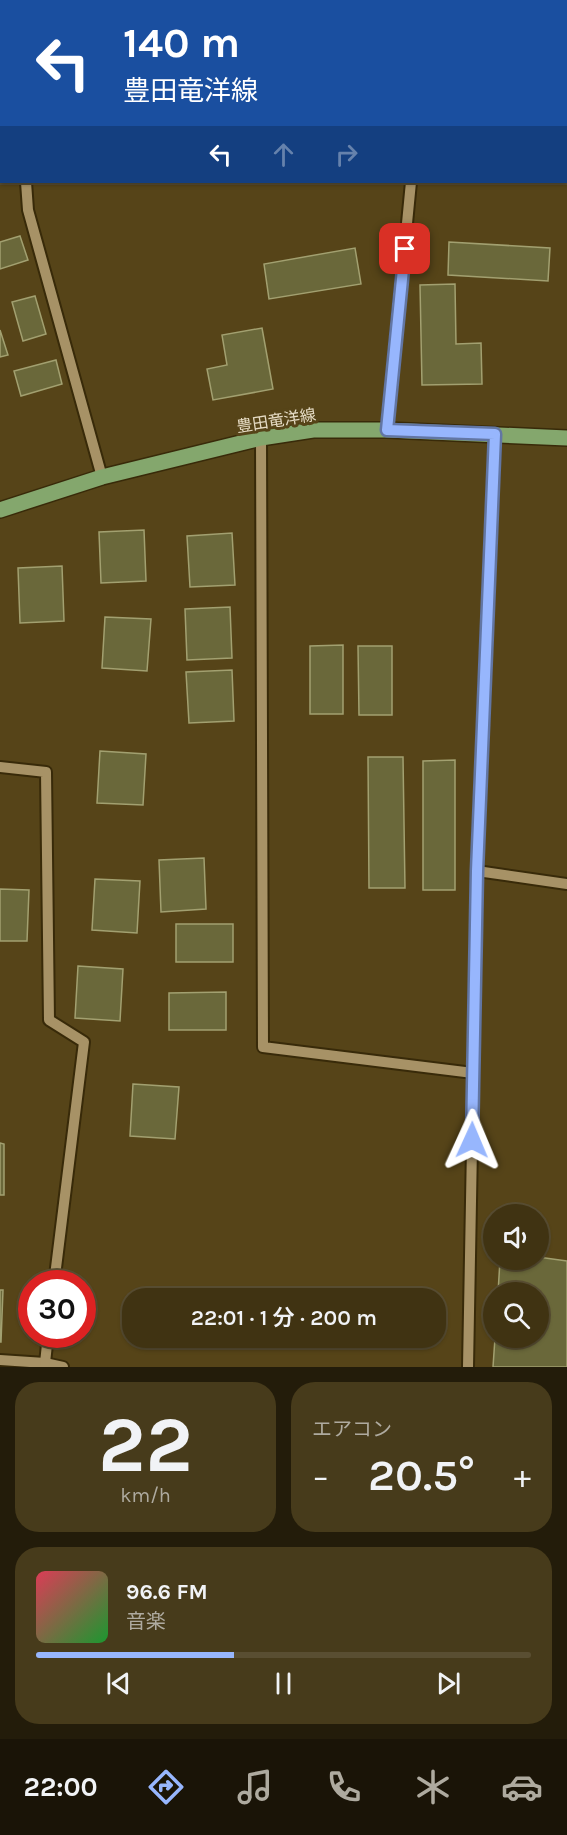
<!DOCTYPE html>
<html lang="ja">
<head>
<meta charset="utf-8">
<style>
	:root { --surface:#403312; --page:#473b1b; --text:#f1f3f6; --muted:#aeaa9f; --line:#594e32; --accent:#97b6fd }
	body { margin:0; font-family:Karla,"Noto Sans JP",sans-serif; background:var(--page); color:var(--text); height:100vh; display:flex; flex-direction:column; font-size:22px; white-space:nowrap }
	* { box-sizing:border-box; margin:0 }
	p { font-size:20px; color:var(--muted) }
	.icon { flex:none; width:33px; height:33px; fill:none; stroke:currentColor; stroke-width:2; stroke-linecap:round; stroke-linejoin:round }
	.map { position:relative; height:1367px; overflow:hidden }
	.details { display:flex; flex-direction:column; gap:15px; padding:15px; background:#231c0a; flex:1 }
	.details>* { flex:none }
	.hud { position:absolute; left:0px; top:0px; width:567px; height:183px; box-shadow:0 2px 4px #0004,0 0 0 2px var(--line); background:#1a4fa0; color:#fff; overflow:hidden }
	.controls { position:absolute; left:483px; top:1204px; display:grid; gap:12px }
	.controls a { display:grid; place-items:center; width:66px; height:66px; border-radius:50%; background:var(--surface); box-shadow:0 2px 4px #0004,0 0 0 2px var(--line); font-size:30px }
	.speed { position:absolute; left:18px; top:1270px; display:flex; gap:12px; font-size:30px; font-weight:700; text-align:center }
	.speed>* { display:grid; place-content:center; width:78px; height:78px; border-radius:50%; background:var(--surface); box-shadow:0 2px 4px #0004,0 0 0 2px var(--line); line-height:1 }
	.speed .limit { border:9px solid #d22; background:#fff; color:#111 }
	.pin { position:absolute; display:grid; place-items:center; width:51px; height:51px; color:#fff; margin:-26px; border-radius:12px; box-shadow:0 3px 9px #0006 }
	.me { position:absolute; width:66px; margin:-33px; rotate:1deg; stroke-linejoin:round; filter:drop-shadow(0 0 4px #0008) }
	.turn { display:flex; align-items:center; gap:21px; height:126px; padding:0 24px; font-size:27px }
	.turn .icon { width:78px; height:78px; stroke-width:2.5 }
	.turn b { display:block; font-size:42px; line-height:51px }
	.lanes { display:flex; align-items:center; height:57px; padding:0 24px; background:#0003; justify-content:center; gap:30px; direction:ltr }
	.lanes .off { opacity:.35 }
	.big { font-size:45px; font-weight:600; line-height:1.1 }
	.details .widget { flex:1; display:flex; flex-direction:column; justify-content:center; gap:9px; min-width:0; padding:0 21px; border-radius:24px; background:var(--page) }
	.details .dial { align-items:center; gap:0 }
	.dial b { font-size:78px; line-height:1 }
	.song { display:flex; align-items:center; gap:18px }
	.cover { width:72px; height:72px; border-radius:9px; background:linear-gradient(135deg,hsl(350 70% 55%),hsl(130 70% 35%)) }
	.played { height:6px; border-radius:3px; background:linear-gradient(90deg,var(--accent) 40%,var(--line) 40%) }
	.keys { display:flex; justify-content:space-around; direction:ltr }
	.heat { display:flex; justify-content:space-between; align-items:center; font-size:33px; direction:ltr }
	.details .tiles { flex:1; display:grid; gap:15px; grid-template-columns:1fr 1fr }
	.widget:last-child { grid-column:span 2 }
	.trip { position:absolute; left:122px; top:1288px; width:324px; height:60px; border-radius:24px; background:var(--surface); box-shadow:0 2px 4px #0004,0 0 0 2px var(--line); font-weight:600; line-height:60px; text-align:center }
	.menu { display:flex; height:96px; justify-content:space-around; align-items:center; background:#1a1407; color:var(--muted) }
	.menu .icon { width:42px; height:42px }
	.menu .active { color:var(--accent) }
	.menu b { font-size:27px; color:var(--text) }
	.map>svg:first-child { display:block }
	.building { fill:#6a683a; stroke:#a2a070; stroke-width:1.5 }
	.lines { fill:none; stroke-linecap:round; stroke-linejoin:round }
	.minor-casing { stroke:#382a09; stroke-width:14 }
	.major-casing { stroke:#382a09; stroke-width:18 }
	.minor { stroke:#a79266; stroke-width:10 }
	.major { stroke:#84a76d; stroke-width:15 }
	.route-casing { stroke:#6276a4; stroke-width:15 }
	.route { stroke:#97b6fd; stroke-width:10 }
	.labels { text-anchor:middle; stroke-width:6; stroke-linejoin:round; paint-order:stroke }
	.street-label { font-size:16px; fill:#e5dbc4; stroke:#564418 }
</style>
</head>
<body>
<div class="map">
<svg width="567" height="1367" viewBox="0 0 567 1367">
	<rect width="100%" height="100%" fill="#564418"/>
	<!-- building -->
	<g class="building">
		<rect x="258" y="0" width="47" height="2"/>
		<polygon points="564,0 567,0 567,155 566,2"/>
		<polygon points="20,236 28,260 0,269 0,242"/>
		<polygon points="449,242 550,248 548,281 448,275"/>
		<polygon points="355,248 361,284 269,299 264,264"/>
		<polygon points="455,284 456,344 481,343 482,384 422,385 420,285"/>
		<polygon points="35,296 46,334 23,341 12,302"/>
		<polygon points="262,328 273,389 213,400 207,369 227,365 222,335"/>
		<polygon points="0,330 8,355 0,357"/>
		<polygon points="56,360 62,384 21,396 14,371"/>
		<polygon points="144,530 146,581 101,583 99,532"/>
		<polygon points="232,533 235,585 190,587 187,536"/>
		<polygon points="62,566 64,621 20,623 18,568"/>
		<polygon points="230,607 232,658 187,660 185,609"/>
		<polygon points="105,617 151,619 147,671 102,668"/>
		<polygon points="343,645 343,714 310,714 310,646"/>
		<polygon points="358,646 392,646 392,715 359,715"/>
		<polygon points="232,670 234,721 189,723 186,672"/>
		<polygon points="100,751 146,754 143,805 97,803"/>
		<polygon points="368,757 403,757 405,888 369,888"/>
		<polygon points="455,760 455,890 423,890 423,761"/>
		<polygon points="204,858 206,909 161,912 159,860"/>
		<polygon points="95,879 140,881 137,933 92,930"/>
		<polygon points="0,889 29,890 27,941 0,941"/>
		<rect x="176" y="924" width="57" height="38"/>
		<polygon points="78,966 123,969 120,1021 75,1018"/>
		<polygon points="226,992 226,1030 169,1030 169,993"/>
		<polygon points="133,1084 179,1087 175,1139 130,1136"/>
		<polygon points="0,1143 4,1144 4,1195 0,1195"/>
		<polygon points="538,1257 567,1261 567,1367 493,1367 495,1338 538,1338 538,1293 498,1293 500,1260 538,1260"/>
		<polygon points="0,1290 3,1290 1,1342 0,1342"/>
	</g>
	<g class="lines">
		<!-- minor casing -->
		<g class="minor-casing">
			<g id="minor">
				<polyline points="14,0 14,2"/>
				<polyline points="429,2 429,0"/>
				<polyline points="26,182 28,210 102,477"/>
				<polyline points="387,430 411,182"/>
				<polyline points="261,438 263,1047 473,1073"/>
				<polyline points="0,767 46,772 49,1020 84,1042 54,1284"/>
				<polyline points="477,871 567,884"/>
				<polyline points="0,1360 45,1363 63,1367"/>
				<polyline points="45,1363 48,1335"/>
				<polyline points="468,1367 477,871 495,434"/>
			</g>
		</g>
		<!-- major casing -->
		<g class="major-casing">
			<polyline id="major" points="0,510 102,477 261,438 313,430 387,430 567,438"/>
		</g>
		<!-- minor -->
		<use href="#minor" class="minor"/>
		<!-- major -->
		<use href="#major" class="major"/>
	</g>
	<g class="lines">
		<!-- route casing -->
		<g class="route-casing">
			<polyline id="route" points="405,249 387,430 495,434 477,871 472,1140"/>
		</g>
		<!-- route -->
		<use href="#route" class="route"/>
	</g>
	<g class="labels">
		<!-- street labels -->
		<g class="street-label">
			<text transform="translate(276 420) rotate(-9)" y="6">豊田竜洋線</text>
		</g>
	</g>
</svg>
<div class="controls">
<a><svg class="icon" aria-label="sound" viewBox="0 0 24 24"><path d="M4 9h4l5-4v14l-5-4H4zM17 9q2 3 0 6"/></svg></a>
<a><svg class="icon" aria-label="search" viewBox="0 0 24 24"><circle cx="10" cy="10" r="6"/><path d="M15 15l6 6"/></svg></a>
</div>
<div class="speed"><div class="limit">30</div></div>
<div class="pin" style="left:405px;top:249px;background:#d93025"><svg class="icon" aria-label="arrive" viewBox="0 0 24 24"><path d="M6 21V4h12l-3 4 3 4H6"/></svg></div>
<svg class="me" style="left:472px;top:1140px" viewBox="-20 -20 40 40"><path d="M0-17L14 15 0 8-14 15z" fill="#97b6fd" stroke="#fff" stroke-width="4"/></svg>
<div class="trip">22:01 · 1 分 · 200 m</div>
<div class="hud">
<div class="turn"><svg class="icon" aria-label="left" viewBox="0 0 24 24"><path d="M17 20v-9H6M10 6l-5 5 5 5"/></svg><div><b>140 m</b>豊田竜洋線</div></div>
<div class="lanes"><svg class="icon" aria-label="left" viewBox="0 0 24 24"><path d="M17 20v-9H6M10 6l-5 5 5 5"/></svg><svg class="icon off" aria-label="ahead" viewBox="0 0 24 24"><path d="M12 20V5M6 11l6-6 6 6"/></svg><svg class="icon off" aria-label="right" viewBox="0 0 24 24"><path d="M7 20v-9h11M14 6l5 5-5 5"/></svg></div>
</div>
</div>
<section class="details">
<div class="tiles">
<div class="widget dial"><b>22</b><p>km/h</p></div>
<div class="widget"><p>エアコン</p>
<div class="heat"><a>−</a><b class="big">20.5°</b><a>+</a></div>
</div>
<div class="widget">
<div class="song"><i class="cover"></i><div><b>96.6 FM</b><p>音楽</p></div></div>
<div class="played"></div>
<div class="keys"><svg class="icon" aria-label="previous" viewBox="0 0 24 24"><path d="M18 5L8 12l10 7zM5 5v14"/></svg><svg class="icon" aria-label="pause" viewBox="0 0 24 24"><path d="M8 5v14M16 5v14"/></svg><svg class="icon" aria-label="next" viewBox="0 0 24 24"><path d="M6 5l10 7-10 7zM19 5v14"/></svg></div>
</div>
</div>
</section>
<nav class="menu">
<b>22:00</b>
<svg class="icon active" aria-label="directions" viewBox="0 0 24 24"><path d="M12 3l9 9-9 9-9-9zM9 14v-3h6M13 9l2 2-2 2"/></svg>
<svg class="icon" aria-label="music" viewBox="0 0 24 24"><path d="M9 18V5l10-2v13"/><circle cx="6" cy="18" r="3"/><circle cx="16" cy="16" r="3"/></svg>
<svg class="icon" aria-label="phone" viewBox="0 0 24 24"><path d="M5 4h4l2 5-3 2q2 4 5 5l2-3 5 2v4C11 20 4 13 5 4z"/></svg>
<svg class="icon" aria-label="climate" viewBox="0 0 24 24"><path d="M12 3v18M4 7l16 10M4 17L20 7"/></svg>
<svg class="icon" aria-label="car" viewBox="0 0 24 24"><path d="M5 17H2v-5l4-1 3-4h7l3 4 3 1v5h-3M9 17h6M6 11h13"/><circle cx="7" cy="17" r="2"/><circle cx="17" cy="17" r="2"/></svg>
</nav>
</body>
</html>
